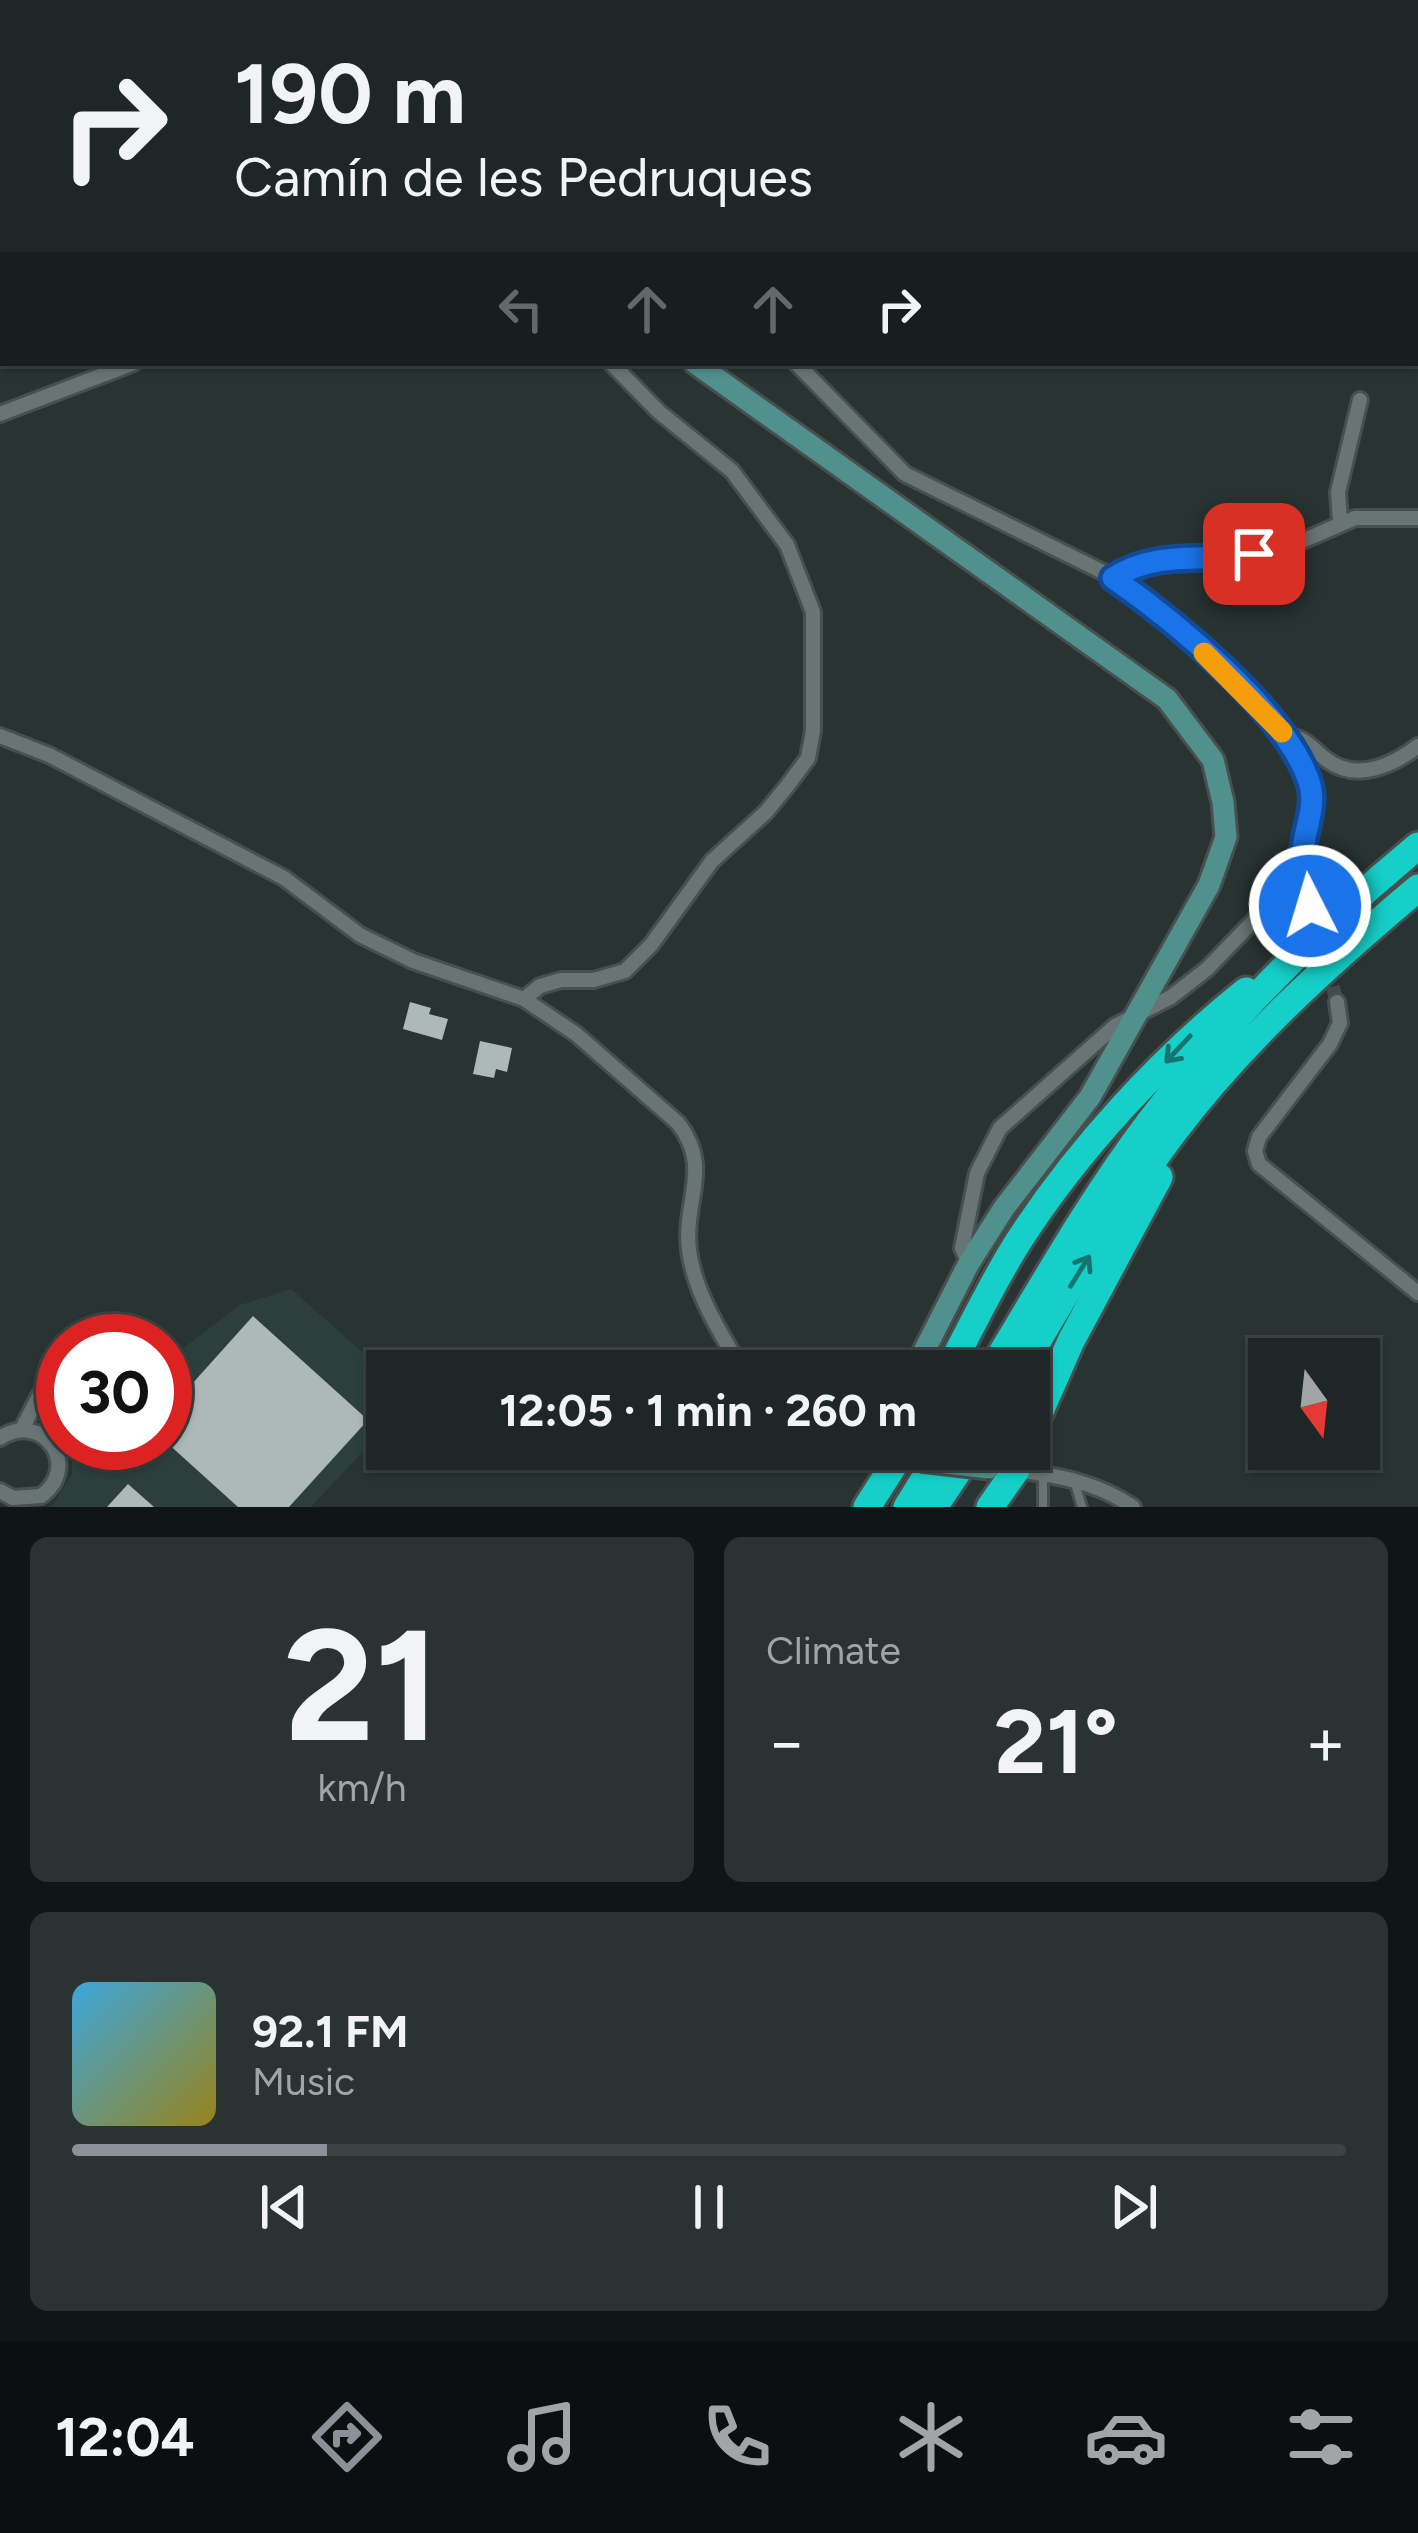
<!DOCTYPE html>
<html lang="en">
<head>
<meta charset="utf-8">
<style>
	:root { --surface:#1e2626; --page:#2b3232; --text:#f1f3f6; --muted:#a1a5a7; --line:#3c4343; --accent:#8c9099 }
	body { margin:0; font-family:Figtree,sans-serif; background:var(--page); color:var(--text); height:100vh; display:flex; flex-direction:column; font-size:45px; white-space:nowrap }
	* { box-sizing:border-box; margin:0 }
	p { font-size:39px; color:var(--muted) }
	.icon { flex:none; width:66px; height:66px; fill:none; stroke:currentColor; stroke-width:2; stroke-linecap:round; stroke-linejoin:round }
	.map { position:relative; height:1507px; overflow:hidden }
	.panel { display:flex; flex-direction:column; gap:30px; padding:30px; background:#101515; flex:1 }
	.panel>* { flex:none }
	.top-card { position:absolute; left:0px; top:0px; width:1419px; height:366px; box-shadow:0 3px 9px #0004,0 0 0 3px var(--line); background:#1e2626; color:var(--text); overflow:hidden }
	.needle { width:78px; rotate:165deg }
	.buttons { position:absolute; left:1248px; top:1338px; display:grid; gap:24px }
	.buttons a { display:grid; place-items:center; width:132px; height:132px; border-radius:0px; background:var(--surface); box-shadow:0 3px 9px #0004,0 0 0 3px var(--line); font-size:60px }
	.speed { position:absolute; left:36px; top:1314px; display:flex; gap:24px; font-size:60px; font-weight:700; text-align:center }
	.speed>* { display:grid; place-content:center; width:156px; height:156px; border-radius:50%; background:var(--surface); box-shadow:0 3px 9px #0004,0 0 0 3px var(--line); line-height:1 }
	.speed .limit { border:18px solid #d22; background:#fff; color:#111 }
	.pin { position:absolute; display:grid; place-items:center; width:102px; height:102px; color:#fff; margin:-51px; border-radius:24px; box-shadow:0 6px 18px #0006 }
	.me { position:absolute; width:132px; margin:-66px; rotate:355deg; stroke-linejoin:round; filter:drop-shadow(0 0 9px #0008) }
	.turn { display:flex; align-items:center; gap:42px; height:252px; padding:0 36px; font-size:54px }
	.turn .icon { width:156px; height:156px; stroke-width:2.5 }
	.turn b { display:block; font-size:84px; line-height:102px }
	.lanes { display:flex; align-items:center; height:114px; padding:0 36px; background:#0003; justify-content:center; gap:60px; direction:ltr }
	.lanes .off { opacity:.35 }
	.big { font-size:90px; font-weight:700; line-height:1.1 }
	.panel .tile { flex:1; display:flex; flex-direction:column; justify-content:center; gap:18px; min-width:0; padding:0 42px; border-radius:18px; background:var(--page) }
	.panel .dial { align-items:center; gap:0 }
	.dial b { font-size:156px; line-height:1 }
	.song { display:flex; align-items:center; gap:36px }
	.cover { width:144px; height:144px; border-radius:18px; background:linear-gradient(135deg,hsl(200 70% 55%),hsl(50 70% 35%)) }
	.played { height:12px; border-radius:6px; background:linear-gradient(90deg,var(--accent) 20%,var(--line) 20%) }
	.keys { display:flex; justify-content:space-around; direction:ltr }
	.heat { display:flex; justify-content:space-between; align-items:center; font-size:66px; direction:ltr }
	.panel .tiles { flex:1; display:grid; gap:30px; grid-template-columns:1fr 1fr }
	.tile:last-child { grid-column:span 2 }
	.trip { position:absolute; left:366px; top:1350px; width:684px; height:120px; border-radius:0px; background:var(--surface); box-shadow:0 3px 9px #0004,0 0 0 3px var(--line); font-weight:700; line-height:120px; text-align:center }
	.dock { display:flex; height:192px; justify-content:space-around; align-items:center; background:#0c0f0f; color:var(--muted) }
	.dock .icon { width:84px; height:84px }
	.dock .selected { color:var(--accent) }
	.dock b { font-size:54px; color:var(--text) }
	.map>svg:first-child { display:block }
	.built { fill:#2c3f3d }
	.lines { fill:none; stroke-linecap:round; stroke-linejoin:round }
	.stream { stroke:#380017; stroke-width:4.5 }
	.building { fill:#acb9b8 }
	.street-tunnel { stroke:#424c4b; stroke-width:14; stroke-dasharray:14 7; stroke-linecap:butt }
	.lane-casing { stroke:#47504f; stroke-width:14 }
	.street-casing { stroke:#47504f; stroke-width:20 }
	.secondary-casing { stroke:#47504f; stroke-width:27 }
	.highway-casing { stroke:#47504f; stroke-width:33 }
	.lane { stroke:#697574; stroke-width:8 }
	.street { stroke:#697574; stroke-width:14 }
	.secondary { stroke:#50908d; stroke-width:21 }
	.highway { stroke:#15cfc8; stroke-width:27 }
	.rail-casing { stroke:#838b8b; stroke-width:9 }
	.rail { stroke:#151a19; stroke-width:4.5; stroke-dasharray:14; stroke-linecap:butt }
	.secondary-bridge-casing { stroke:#47504f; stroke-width:27; stroke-linecap:butt }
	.secondary-bridge { stroke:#50908d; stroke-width:21 }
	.oneway { stroke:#157470 }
	.route-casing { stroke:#114b97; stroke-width:30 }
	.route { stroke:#1a73e8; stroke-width:21 }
	.slow { stroke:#f59e0b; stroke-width:21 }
</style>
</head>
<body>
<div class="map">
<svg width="1418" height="1507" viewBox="0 0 1418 1507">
	<rect width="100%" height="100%" fill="#283332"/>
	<!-- built -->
	<polygon class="built" points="291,1289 368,1357 386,1427 311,1507 51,1507 72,1474 72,1443 165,1443 165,1358 177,1353 240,1305"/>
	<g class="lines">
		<!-- stream -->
		<g class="stream">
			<polyline points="1068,0 1073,3"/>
			<polyline points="1416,133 1418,134"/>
		</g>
	</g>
	<!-- building -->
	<g class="building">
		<polygon points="410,1002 431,1008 429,1014 448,1019 442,1040 403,1029"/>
		<polygon points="480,1041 512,1048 507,1072 496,1069 494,1078 473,1074"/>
		<polygon points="253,1316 368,1420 289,1507 238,1507 165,1441 165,1414"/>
		<polygon points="128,1484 154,1507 107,1507"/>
	</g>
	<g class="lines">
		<!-- street-tunnel -->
		<polyline class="street-tunnel" points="1309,906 1337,1002"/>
		<!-- lane casing -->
		<g class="lane-casing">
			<g id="lane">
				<polyline points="1074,1480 1082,1507"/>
				<polyline points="1043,1507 1043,1476"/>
			</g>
		</g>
		<!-- street casing -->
		<g class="street-casing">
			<g id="street">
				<polyline points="517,0 519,3"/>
				<polyline points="405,3 412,0"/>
				<polyline points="765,3 773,0"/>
				<polyline points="796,363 905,474 1113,577 1154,607 1255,701 1285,736 1310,786 1311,812 1303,852 1289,878 1261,913 1207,969 1171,997 1115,1026 1000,1128 977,1173 962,1248 969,1263"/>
				<polyline points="0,414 134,363"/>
				<polyline points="1340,522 1338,492 1360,400"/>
				<polyline points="1113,577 1163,557 1221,560 1286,548 1355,518 1418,518"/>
				<path d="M 0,736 L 49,755 L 284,878 L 360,935 L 413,961 L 524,999 L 576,1034 L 678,1123 C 713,1168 683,1200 689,1250 C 694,1292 722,1336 743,1371"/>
				<path d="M 1285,736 C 1305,736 1312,749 1327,760 C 1356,782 1392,766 1418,746"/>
				<polyline points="1303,852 1309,906"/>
				<polyline points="524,999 540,986 561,980 594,980 625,971 651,945 712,861 766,812 788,785 808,758 813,731 813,612 787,545 732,471 659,412 611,363"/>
				<polyline points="1337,1002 1340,1023 1330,1044 1259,1137 1255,1151 1259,1164 1418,1293"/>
				<polyline points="22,1429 39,1396 63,1383"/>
				<path d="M 0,1438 C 43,1410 82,1466 41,1496 L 13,1498 L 0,1491"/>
				<path d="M 1016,1470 C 1058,1476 1097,1482 1133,1507"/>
			</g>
		</g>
		<!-- secondary casing -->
		<g class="secondary-casing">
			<g id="secondary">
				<polyline points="488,3 492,0"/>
				<polyline points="695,363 1167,699 1213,760 1223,802 1226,837 1209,885 1090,1097 1004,1208 969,1263 914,1371"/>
				<polyline points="861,1450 862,1449"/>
			</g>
		</g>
		<!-- highway casing -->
		<g class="highway-casing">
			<g id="highway">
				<path d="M 948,1371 C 971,1328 992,1283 1018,1242 C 1077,1150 1161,1059 1246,991"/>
				<path d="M 991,1371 C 1042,1287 1090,1201 1149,1123 C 1226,1021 1320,927 1418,846"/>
				<path d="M 1020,1371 C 1067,1290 1116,1209 1173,1133 C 1242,1041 1330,962 1418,888"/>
				<polyline points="1029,1436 1071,1341 1159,1177"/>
				<polyline points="867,1507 904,1449"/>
				<polyline points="907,1507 943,1449"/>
				<polyline points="934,1507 973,1449"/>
				<polyline points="990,1507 1016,1470 1024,1449"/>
			</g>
		</g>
		<!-- lane -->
		<use href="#lane" class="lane"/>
		<!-- street -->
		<use href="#street" class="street"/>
		<!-- secondary -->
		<use href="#secondary" class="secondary"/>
		<!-- highway -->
		<use href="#highway" class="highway"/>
		<!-- rail casing -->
		<g class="rail-casing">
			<g id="rail">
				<polyline points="1308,0 1312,3"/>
				<polyline points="1416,82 1418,84"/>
			</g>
		</g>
		<!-- rail -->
		<use href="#rail" class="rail"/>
		<!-- secondary-bridge casing -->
		<g class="secondary-bridge-casing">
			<polyline id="secondary-bridge" points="921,1460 989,1468"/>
		</g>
		<!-- secondary-bridge -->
		<use href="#secondary-bridge" class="secondary-bridge"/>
	</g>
	<!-- one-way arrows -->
	<defs><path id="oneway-shaft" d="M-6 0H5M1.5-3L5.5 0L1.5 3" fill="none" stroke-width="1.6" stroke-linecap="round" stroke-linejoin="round" transform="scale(3)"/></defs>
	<g class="oneway">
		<use href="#oneway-shaft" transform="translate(1178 1049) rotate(133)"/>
		<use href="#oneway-shaft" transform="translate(1080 1271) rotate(-58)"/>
	</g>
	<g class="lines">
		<!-- route casing -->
		<g class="route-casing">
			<path id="route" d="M 1254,554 C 1204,563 1158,549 1113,578 C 1172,619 1290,715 1310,785 C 1316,807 1305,828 1303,850 C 1302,868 1307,888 1310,906"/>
		</g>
		<!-- route -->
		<use href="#route" class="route"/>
		<!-- slow -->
		<polyline class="slow" points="1204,653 1282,732"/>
	</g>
</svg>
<div class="buttons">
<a><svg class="needle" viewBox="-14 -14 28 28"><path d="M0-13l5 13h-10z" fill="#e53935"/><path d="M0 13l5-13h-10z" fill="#a1a5a7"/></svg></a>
</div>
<div class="speed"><div class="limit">30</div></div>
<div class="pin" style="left:1254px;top:554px;background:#d93025"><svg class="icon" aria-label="arrive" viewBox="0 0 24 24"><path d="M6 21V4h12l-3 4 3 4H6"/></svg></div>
<svg class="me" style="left:1310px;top:906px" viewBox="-20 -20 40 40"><circle r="17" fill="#1a73e8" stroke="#fff" stroke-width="3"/><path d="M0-11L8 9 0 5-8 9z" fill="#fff"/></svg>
<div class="trip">12:05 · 1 min · 260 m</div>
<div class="top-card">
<div class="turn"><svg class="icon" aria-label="right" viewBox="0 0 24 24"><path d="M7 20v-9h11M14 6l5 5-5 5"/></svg><div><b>190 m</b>Camín de les Pedruques</div></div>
<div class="lanes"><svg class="icon off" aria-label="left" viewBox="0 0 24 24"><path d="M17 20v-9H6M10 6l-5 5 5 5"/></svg><svg class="icon off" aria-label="ahead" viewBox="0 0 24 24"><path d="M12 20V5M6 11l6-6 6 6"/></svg><svg class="icon off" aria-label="ahead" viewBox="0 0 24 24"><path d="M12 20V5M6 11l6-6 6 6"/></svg><svg class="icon" aria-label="right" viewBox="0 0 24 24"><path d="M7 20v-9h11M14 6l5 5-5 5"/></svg></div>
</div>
</div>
<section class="panel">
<div class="tiles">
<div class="tile dial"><b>21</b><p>km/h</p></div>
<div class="tile"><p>Climate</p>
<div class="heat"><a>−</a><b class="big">21°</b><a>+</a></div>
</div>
<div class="tile">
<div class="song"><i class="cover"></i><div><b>92.1 FM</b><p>Music</p></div></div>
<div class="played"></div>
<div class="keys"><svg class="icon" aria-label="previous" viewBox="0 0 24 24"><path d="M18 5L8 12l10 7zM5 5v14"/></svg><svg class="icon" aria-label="pause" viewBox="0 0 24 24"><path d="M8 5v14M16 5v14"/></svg><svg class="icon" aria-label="next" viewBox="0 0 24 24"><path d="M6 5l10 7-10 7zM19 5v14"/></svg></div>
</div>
</div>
</section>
<nav class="dock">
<b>12:04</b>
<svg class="icon selected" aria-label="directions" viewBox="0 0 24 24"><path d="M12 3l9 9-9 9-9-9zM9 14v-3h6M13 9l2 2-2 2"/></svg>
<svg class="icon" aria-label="music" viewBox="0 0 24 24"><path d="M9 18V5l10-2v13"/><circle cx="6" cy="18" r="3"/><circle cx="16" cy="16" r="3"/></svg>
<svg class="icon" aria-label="phone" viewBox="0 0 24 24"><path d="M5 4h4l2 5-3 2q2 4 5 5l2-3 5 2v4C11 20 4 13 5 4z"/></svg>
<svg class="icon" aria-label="climate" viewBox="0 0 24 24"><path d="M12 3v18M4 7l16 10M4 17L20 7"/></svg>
<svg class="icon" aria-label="car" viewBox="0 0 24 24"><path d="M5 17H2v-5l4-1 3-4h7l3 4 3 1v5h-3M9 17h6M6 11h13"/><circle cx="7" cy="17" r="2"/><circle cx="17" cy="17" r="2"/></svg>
<svg class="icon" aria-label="filters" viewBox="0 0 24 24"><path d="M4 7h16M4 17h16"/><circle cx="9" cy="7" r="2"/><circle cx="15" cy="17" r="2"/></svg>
</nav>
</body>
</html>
